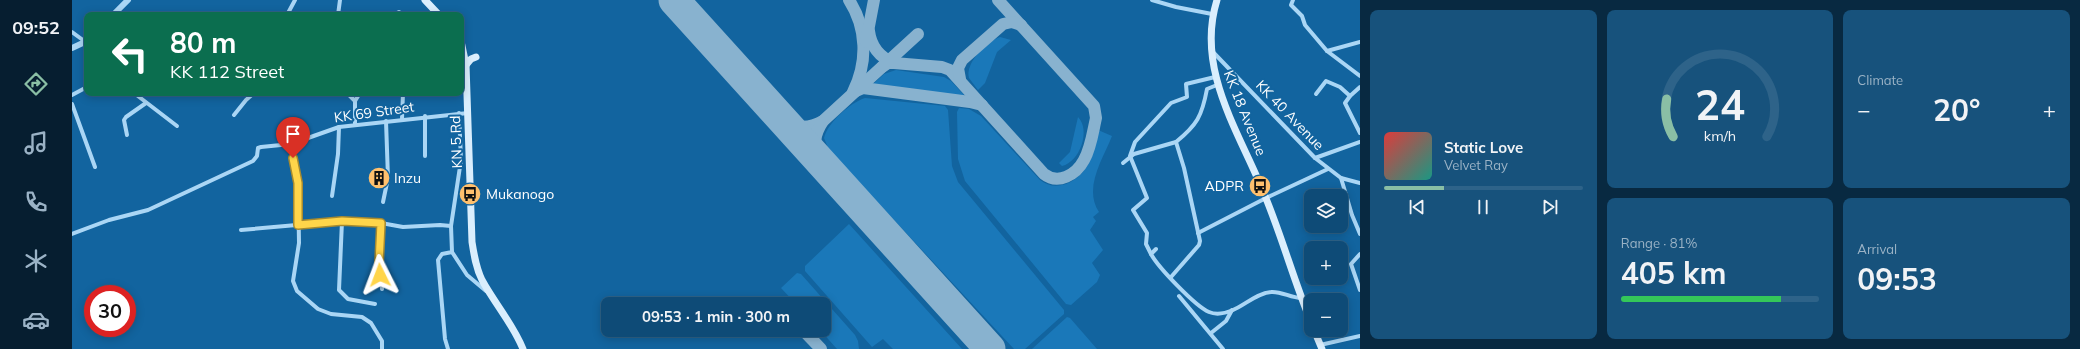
<!DOCTYPE html>
<html lang="en">
<head>
<meta charset="utf-8">
<style>
	:root { --surface:#0e4b77; --page:#17527c; --text:#f1f3f6; --muted:#9bb3c6; --line:#2e6389; --accent:#8abfa5 }
	body { margin:0; font-family:Mulish,sans-serif; background:var(--page); color:var(--text); height:100vh; display:flex; flex-direction:column; font-size:15px; white-space:nowrap }
	* { box-sizing:border-box; margin:0 }
	p { font-size:13px; color:var(--muted) }
	.icon { flex:none; width:22px; height:22px; fill:none; stroke:currentColor; stroke-width:2; stroke-linecap:round; stroke-linejoin:round }
	.map { position:relative; flex:1; overflow:hidden }
	.details { display:flex; flex-direction:column; gap:10px; padding:10px; background:#082941; width:720px }
	.details>* { flex:none }
	.guide { position:absolute; left:12px; top:12px; width:380px; height:84px; border-radius:8px; box-shadow:0 2px 10px #0003,0 0 0 1px var(--line); background:#0b6e4f; color:#fff; overflow:hidden }
	.tools { position:absolute; left:1232px; top:189px; display:grid; gap:8px }
	.tools a { display:grid; place-items:center; width:44px; height:44px; border-radius:8px; background:var(--surface); box-shadow:0 2px 10px #0003,0 0 0 1px var(--line); font-size:20px }
	.speed { position:absolute; left:12px; top:285px; display:flex; gap:8px; font-size:20px; font-weight:700; text-align:center }
	.speed>* { display:grid; place-content:center; width:52px; height:52px; border-radius:50%; background:var(--surface); box-shadow:0 2px 10px #0003,0 0 0 1px var(--line); line-height:1 }
	.speed .limit { border:6px solid #d22; background:#fff; color:#111 }
	.pin { position:absolute; display:grid; place-items:center; width:34px; height:34px; color:#fff; margin:-41px -17px; border-radius:50% 50% 50% 0; rotate:-45deg; box-shadow:0 0 4px #0007 }
	.pin .icon { rotate:45deg }
	.me { position:absolute; width:44px; margin:-22px; rotate:357deg; stroke-linejoin:round; filter:drop-shadow(0 0 3px #0008) }
	.turn { display:flex; align-items:center; gap:14px; height:84px; padding:0 20px; font-size:18px }
	.turn .icon { width:52px; height:52px; stroke-width:2.5 }
	.turn b { display:block; font-size:28px; line-height:34px }
	.big { font-size:30px; font-weight:700; line-height:1.1 }
	.details .widget { flex:1; display:flex; flex-direction:column; justify-content:center; gap:6px; min-width:0; padding:0 14px; border-radius:8px; background:var(--page) }
	.details .dial { align-items:center; gap:0 }
	.dial svg { height:104px; overflow:visible; fill:none; stroke:var(--line); stroke-width:7; stroke-linecap:round; text-anchor:middle }
	.dial text { fill:var(--text); stroke:none }
	.song { display:flex; align-items:center; gap:12px }
	.cover { width:48px; height:48px; border-radius:6px; background:linear-gradient(135deg,hsl(0 70% 55%),hsl(170 70% 35%)) }
	.played { height:4px; border-radius:2px; background:linear-gradient(90deg,var(--accent) 30%,var(--line) 30%) }
	.keys { display:flex; justify-content:space-around; direction:ltr }
	.heat { display:flex; justify-content:space-between; align-items:center; font-size:22px; direction:ltr }
	.charge { height:6px; border-radius:3px; background:linear-gradient(90deg,#34c759 81%,var(--line) 0) }
	.details .tiles { flex:1; display:grid; gap:10px; grid-template-columns:repeat(3,1fr) }
	.widget:first-child { grid-row:span 2 }
	.trip { position:absolute; left:529px; top:297px; width:230px; height:40px; border-radius:8px; background:var(--surface); box-shadow:0 2px 10px #0003,0 0 0 1px var(--line); font-weight:700; line-height:40px; text-align:center }
	main { display:flex; flex:1; min-height:0 }
	.dock { display:flex; flex-direction:column; width:72px; justify-content:space-around; align-items:center; background:#061e30; color:var(--muted) }
	.dock .icon { width:28px; height:28px }
	.dock .selected { color:var(--accent) }
	.dock b { font-size:18px; color:var(--text) }
	.map>svg:first-child { display:block }
	.green { fill:#1a78b9 }
	.lines { fill:none; stroke-linecap:round; stroke-linejoin:round }
	.taxiway { stroke:#88b2cf; stroke-width:12 }
	.runway { stroke:#88b2cf; stroke-width:31 }
	.minor { stroke:#aad6f5; stroke-width:4 }
	.tertiary { stroke:#aad6f5; stroke-width:6 }
	.secondary { stroke:#daeefd; stroke-width:7 }
	.route-casing { stroke:#a68a30; stroke-width:10 }
	.route { stroke:#ffd54a; stroke-width:7 }
	.labels { text-anchor:middle; stroke-width:4; stroke-linejoin:round; paint-order:stroke }
	.street-label { font-size:14px; fill:#fff; stroke:#12649f }
	.poi-label { font-size:14px; fill:#fff; stroke:#12649f; text-anchor:start }
</style>
</head>
<body>
<main>
<nav class="dock">
<b>09:52</b>
<svg class="icon selected" aria-label="directions" viewBox="0 0 24 24"><path d="M12 3l9 9-9 9-9-9zM9 14v-3h6M13 9l2 2-2 2"/></svg>
<svg class="icon" aria-label="music" viewBox="0 0 24 24"><path d="M9 18V5l10-2v13"/><circle cx="6" cy="18" r="3"/><circle cx="16" cy="16" r="3"/></svg>
<svg class="icon" aria-label="phone" viewBox="0 0 24 24"><path d="M5 4h4l2 5-3 2q2 4 5 5l2-3 5 2v4C11 20 4 13 5 4z"/></svg>
<svg class="icon" aria-label="climate" viewBox="0 0 24 24"><path d="M12 3v18M4 7l16 10M4 17L20 7"/></svg>
<svg class="icon" aria-label="car" viewBox="0 0 24 24"><path d="M5 17H2v-5l4-1 3-4h7l3 4 3 1v5h-3M9 17h6M6 11h13"/><circle cx="7" cy="17" r="2"/><circle cx="17" cy="17" r="2"/></svg>
</nav>
<div class="map">
<svg width="1288" height="349" viewBox="0 0 1288 349">
	<rect width="100%" height="100%" fill="#12649f"/>
	<!-- green -->
	<g class="green">
		<path d="M 928,37 L 939,40 L 925,52 L 913,83 L 906,90 L 897,78 C 893,63 914,42 928,37 Z"/>
		<polygon points="824,70 872,77 879,81 893,96 800,85 812,74"/>
		<path d="M 793,98 L 873,106 L 876,110 L 880,166 L 886,182 L 992,310 L 992,314 L 953,349 L 942,349 L 757,150 L 752,138 C 756,122 778,103 793,98 Z"/>
		<path d="M 887,108 L 897,109 L 909,116 L 968,180 C 984,193 1006,182 1015,166 C 1022,156 1023,141 1026,130 L 1040,136 C 1031,159 1011,188 1027,212 L 1021,217 L 1024,221 L 1018,230 L 1031,250 L 1020,263 L 1028,275 L 1025,282 L 999,305 L 994,304 L 893,181 L 886,159 L 885,112 Z"/>
		<path d="M 1006,117 C 1019,130 1008,162 990,166 L 987,163 L 998,152 Z"/>
		<polygon points="777,224 890,349 821,349 811,339 800,347 733,271 733,266"/>
		<polygon points="725,273 729,274 783,335 786,341 787,349 765,349 748,330 752,330 752,304 724,304 709,288"/>
		<polygon points="995,317 998,318 1025,349 960,349"/>
	</g>
	<g class="lines">
		<!-- taxiway -->
		<g class="taxiway">
			<path d="M 777,0 C 795,28 796,62 781,92"/>
			<path d="M 797,31 C 799,47 807,57 822,63"/>
			<polyline points="794,42 802,0"/>
			<path d="M 810,67 L 816,63 L 822,63 L 870,67 L 878,70 L 972,174 C 986,185 1004,175 1012,160 C 1019,148 1021,131 1024,118 L 1022,106 L 926,0"/>
			<polyline points="888,79 886,68 890,60 931,24 940,22 949,25"/>
			<polyline points="784,91 791,88 898,102 910,105"/>
			<path d="M 709,118 C 723,129 736,129 751,121"/>
			<path d="M 747,160 C 741,144 742,135 751,121 L 846,34"/>
			<polyline points="731,330 749,349"/>
		</g>
		<!-- runway -->
		<polyline class="runway" points="602,0 918,349"/>
		<!-- minor -->
		<g class="minor">
			<polyline points="1080,0 1104,7 1140,14"/>
			<polyline points="1221,0 1219,5 1230,16 1233,25 1255,51 1288,76"/>
			<polyline points="215,15 223,0"/>
			<polyline points="266,15 268,0"/>
			<polyline points="321,15 327,12 330,15"/>
			<polyline points="0,32 15,43"/>
			<polyline points="1140,51 1243,158 1269,178 1288,183"/>
			<polyline points="1255,51 1288,42"/>
			<polyline points="1288,87 1278,96 1273,103 1288,133"/>
			<polyline points="62,93 105,126"/>
			<polyline points="275,93 283,101 283,124"/>
			<polyline points="1244,94 1254,81 1268,87 1278,96"/>
			<polyline points="0,95 15,87"/>
			<polyline points="283,101 288,93"/>
			<polyline points="0,104 23,167"/>
			<polyline points="162,115 174,100 182,93"/>
			<polyline points="353,116 353,156"/>
			<polyline points="330,119 331,93"/>
			<polyline points="55,135 52,120 54,117 74,103"/>
			<polyline points="219,144 226,183 227,243 221,281 225,291 246,309 259,314 290,317 299,323 310,341 310,349"/>
			<polyline points="1243,158 1288,142"/>
			<polyline points="1051,163 1062,154 1104,142"/>
			<polyline points="1269,178 1280,215 1288,234"/>
			<polyline points="260,196 266,154 267,127"/>
			<polyline points="311,202 316,178 314,121"/>
			<polyline points="270,221 267,290 276,299 303,304"/>
			<polyline points="309,223 307,263 310,289"/>
			<polyline points="169,230 270,221 309,223 331,227 368,225 379,226"/>
			<polyline points="1126,233 1194,198 1256,169"/>
			<polyline points="0,234 37,220 76,210 181,161 185,156 186,148 189,147 219,144 267,127 396,113"/>
			<path d="M 1084,249 L 1079,254 C 1086,267 1123,306 1137,312 C 1144,315 1154,313 1161,310 C 1173,305 1185,293 1199,292 C 1209,291 1219,298 1229,298"/>
			<polyline points="380,252 395,275 414,291"/>
			<polyline points="1079,254 1074,244 1075,233 1061,210 1075,198 1058,156 1063,142 1099,103 1115,97 1114,84 1143,77"/>
			<polyline points="1288,254 1279,264 1288,290"/>
			<path d="M 1099,277 L 1127,245 L 1128,241 L 1112,168 L 1104,142 C 1125,125 1130,116 1135,89 L 1145,85"/>
			<polyline points="1107,296 1151,349"/>
			<polyline points="1139,333 1154,321 1160,310"/>
			<polyline points="1248,345 1288,336"/>
			<polyline points="376,349 373,339 366,260 370,254 380,252 379,226 389,160 387,113"/>
		</g>
		<!-- tertiary -->
		<g class="tertiary">
			<polyline points="41,15 56,0"/>
			<polyline points="0,48 15,41"/>
		</g>
		<!-- secondary -->
		<g class="secondary">
			<polyline points="353,0 367,15"/>
			<path d="M 1145,0 C 1123,70 1168,133 1193,196 C 1210,237 1222,281 1239,322"/>
			<path d="M 389,41 L 394,65 L 400,242 C 402,255 404,268 410,280 C 423,304 441,324 451,349"/>
			<polyline points="394,65 399,59 404,57"/>
			<polyline points="1242,330 1250,349"/>
		</g>
	</g>
	<g class="lines">
		<!-- route casing -->
		<g class="route-casing">
			<polyline id="route" points="221,158 226,183 226,225 270,221 309,223 307,264 308,275"/>
		</g>
		<!-- route -->
		<use href="#route" class="route"/>
	</g>
	<!-- icons -->
	<defs>
		<g id="building-disc" transform="scale(1.15)"><circle r="9.5" fill="#ffc06d" stroke="#12649f"/><path d="M-4-6H4V6H1V3H-1V6H-4ZM-2.5-4.3h1.7v1.8h-1.7ZM.8-4.3h1.7v1.8H.8ZM-2.5-1h1.7V.8h-1.7ZM.8-1h1.7V.8H.8Z" fill="#111"/></g>
		<g id="bus-disc" transform="scale(1.15)"><circle r="9.5" fill="#ffc06d" stroke="#12649f"/><path d="M-5-6H5V4H4V6H2V4H-2V6H-4V4H-5ZM-3.5-4V0h7V-4ZM-3.5 1.2v1.5H-2V1.2ZM2 1.2v1.5H3.5V1.2Z" fill="#111"/></g>
	</defs>
	<g fill-rule="evenodd">
		<use href="#building-disc" x="307" y="178"/>
		<use href="#bus-disc" x="1188" y="186"/>
		<use href="#bus-disc" x="398" y="194"/>
	</g>
	<g class="labels">
		<!-- street labels -->
		<g class="street-label">
			<text transform="translate(302 112) rotate(-8)" y="5">KK 69 Street</text>
			<text transform="translate(1173 113) rotate(68)" y="5">KK 18 Avenue</text>
			<text transform="translate(1218 115) rotate(46)" y="5">KK 40 Avenue</text>
			<text transform="translate(384 142) rotate(-92)" y="5">KN 5 Rd</text>
		</g>
		<!-- poi labels -->
		<g class="poi-label">
			<text x="322" y="183">Inzu</text>
			<text x="1172" y="191" text-anchor="end">ADPR</text>
			<text x="414" y="199">Mukanogo</text>
		</g>
	</g>
</svg>
<div class="tools">
<a><svg class="icon" aria-label="layers" viewBox="0 0 24 24"><path d="M12 4l9 5-9 5-9-5zM3 14l9 5 9-5"/></svg></a>
<a>+</a>
<a>−</a>
</div>
<div class="speed"><div class="limit">30</div></div>
<div class="pin" style="left:221px;top:158px;background:#d93025"><svg class="icon" aria-label="arrive" viewBox="0 0 24 24"><path d="M6 21V4h12l-3 4 3 4H6"/></svg></div>
<svg class="me" style="left:308px;top:275px" viewBox="-20 -20 40 40"><path d="M0-17L14 15 0 8-14 15z" fill="#ffd54a" stroke="#fff" stroke-width="4"/></svg>
<div class="trip">09:53 · 1 min · 300 m</div>
<div class="guide">
<div class="turn"><svg class="icon" aria-label="left" viewBox="0 0 24 24"><path d="M17 20v-9H6M10 6l-5 5 5 5"/></svg><div><b>80 m</b>KK 112 Street</div></div>
</div>
</div>
<section class="details">
<div class="tiles">
<div class="widget">
<div class="song"><i class="cover"></i><div><b>Static Love</b><p>Velvet Ray</p></div></div>
<div class="played"></div>
<div class="keys"><svg class="icon" aria-label="previous" viewBox="0 0 24 24"><path d="M18 5L8 12l10 7zM5 5v14"/></svg><svg class="icon" aria-label="pause" viewBox="0 0 24 24"><path d="M8 5v14M16 5v14"/></svg><svg class="icon" aria-label="next" viewBox="0 0 24 24"><path d="M6 5l10 7-10 7zM19 5v14"/></svg></div>
</div>
<div class="widget dial"><svg viewBox="0 0 100 80">
<path d="M14 69A42 42 0 1 1 86 69"/>
<path d="M14 69A42 42 0 0 1 9 40" stroke="#8abfa5"/>
<text x="50" y="56" font-size="32" font-weight="700">24</text>
<text x="50" y="72" font-size="11">km/h</text>
</svg></div>
<div class="widget"><p>Climate</p>
<div class="heat"><a>−</a><b class="big">20°</b><a>+</a></div>
</div>
<div class="widget"><p>Range · 81%</p><b class="big">405 km</b><div class="charge"></div></div>
<div class="widget"><p>Arrival</p><b class="big">09:53</b></div>
</div>
</section>
</main>
</body>
</html>
